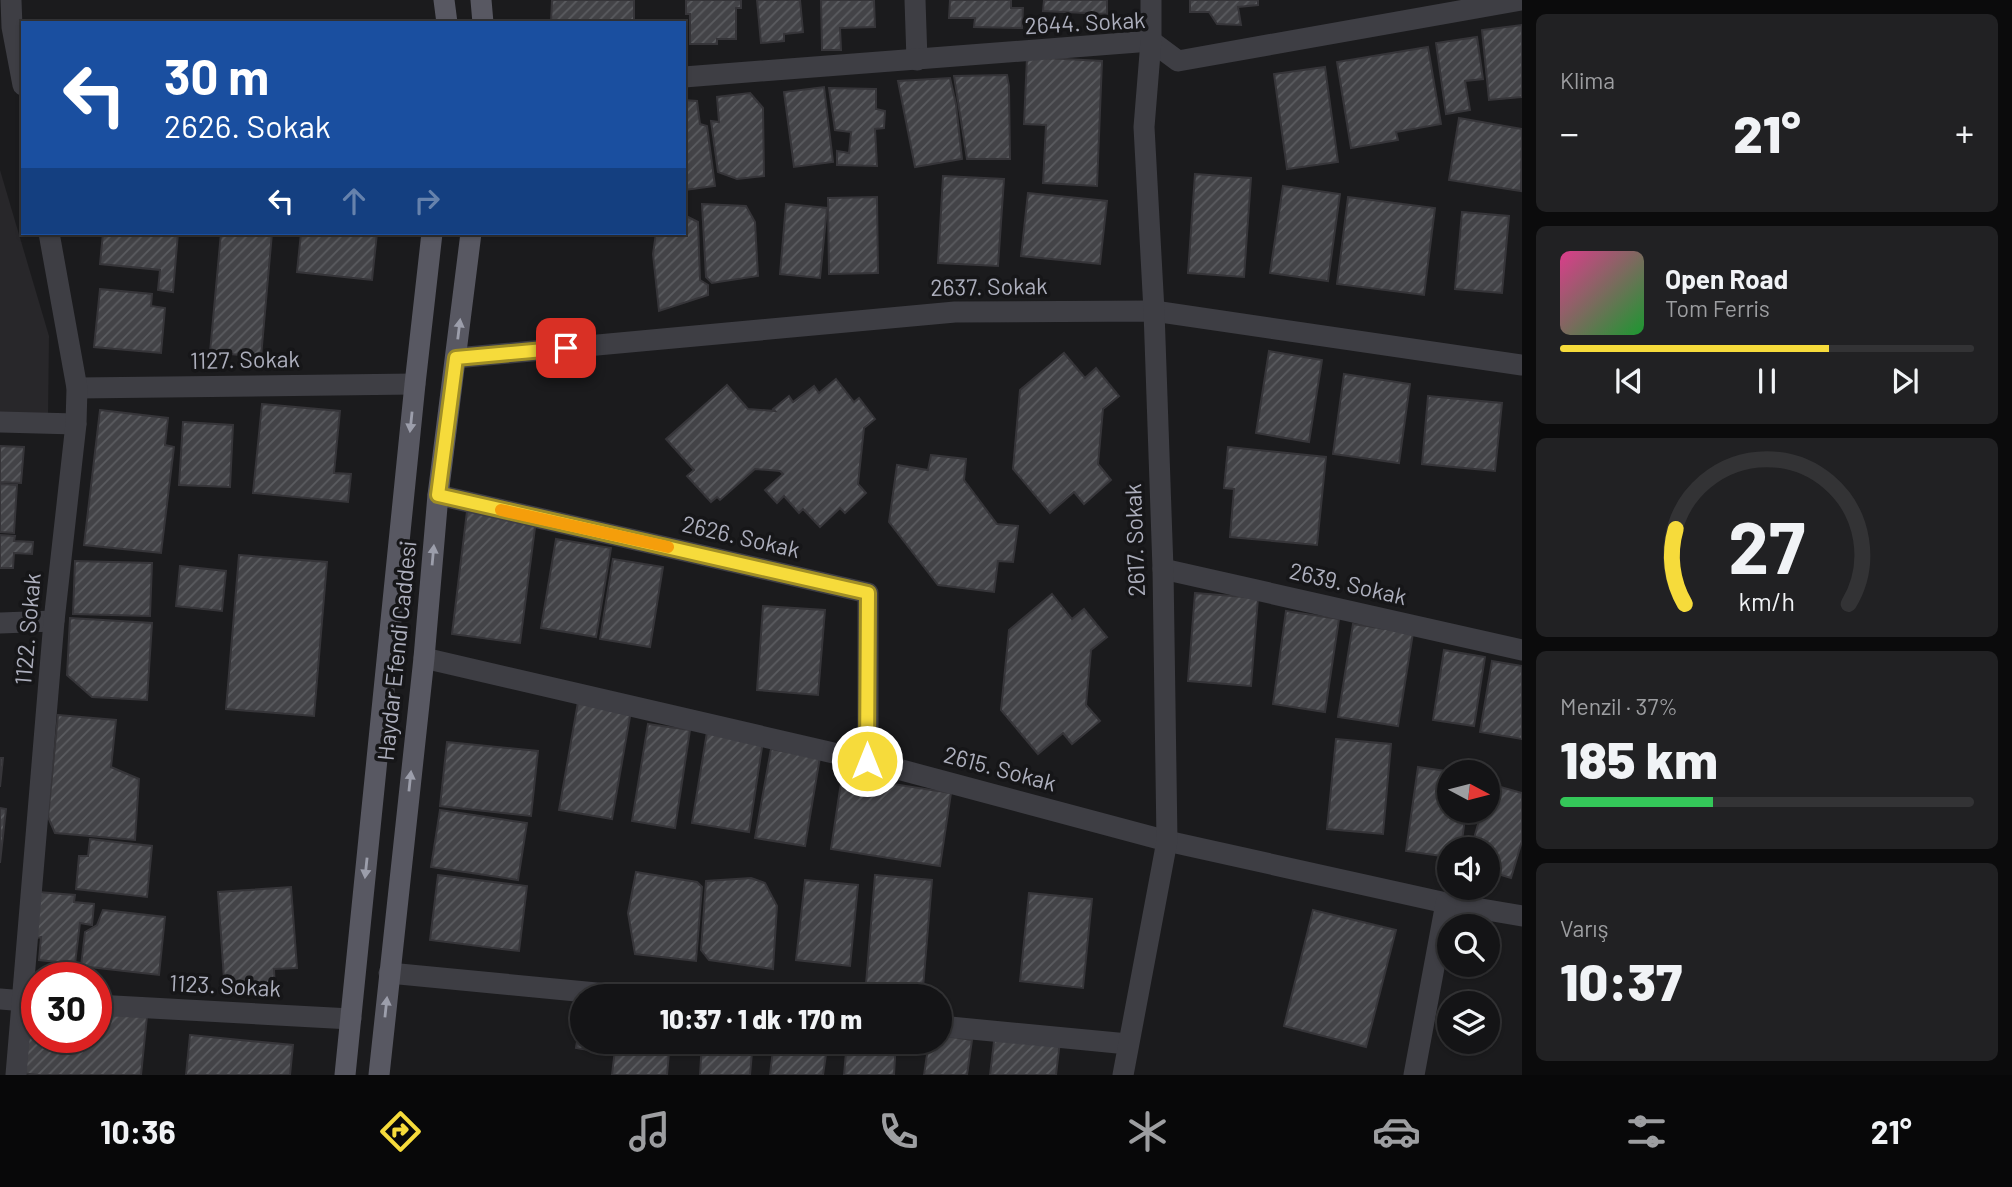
<!DOCTYPE html>
<html lang="tr">
<head>
<meta charset="utf-8">
<style>
	:root { --surface:#141416; --page:#212123; --text:#f1f3f6; --muted:#9d9ea1; --line:#333335; --accent:#f6db3b }
	body { margin:0; font-family:Barlow,sans-serif; background:var(--page); color:var(--text); height:100vh; display:flex; flex-direction:column; font-size:26px; white-space:nowrap }
	* { box-sizing:border-box; margin:0 }
	p { font-size:23px; color:var(--muted) }
	.icon { flex:none; width:38px; height:38px; fill:none; stroke:currentColor; stroke-width:2; stroke-linecap:round; stroke-linejoin:round }
	.map { position:relative; flex:1; overflow:hidden }
	.sheet { display:flex; flex-direction:column; gap:14px; padding:14px; background:#0b0b0c; width:490px }
	.sheet>* { flex:none }
	.guide { position:absolute; left:21px; top:21px; width:665px; height:214px; border-radius:0px; box-shadow:0 2px 5px #0004,0 0 0 2px var(--line); background:#1a4fa0; color:#fff; overflow:hidden }
	.needle { width:46px; rotate:97deg }
	.controls { position:absolute; left:1437px; top:760px; display:grid; gap:14px }
	.controls a { display:grid; place-items:center; width:63px; height:63px; border-radius:50%; background:var(--surface); box-shadow:0 2px 5px #0004,0 0 0 2px var(--line); font-size:35px }
	.speed { position:absolute; left:21px; top:962px; display:flex; gap:14px; font-size:35px; font-weight:700; text-align:center }
	.speed>* { display:grid; place-content:center; width:91px; height:91px; border-radius:50%; background:var(--surface); box-shadow:0 2px 5px #0004,0 0 0 2px var(--line); line-height:1 }
	.speed .limit { border:10px solid #d22; background:#fff; color:#111 }
	.pin { position:absolute; display:grid; place-items:center; width:60px; height:60px; color:#fff; margin:-30px; border-radius:14px; box-shadow:0 4px 10px #0006 }
	.me { position:absolute; width:77px; margin:-38px; rotate:0deg; stroke-linejoin:round; filter:drop-shadow(0 0 5px #0008) }
	.turn { display:flex; align-items:center; gap:24px; height:147px; padding:0 28px; font-size:32px }
	.turn .icon { width:91px; height:91px; stroke-width:2.5 }
	.turn b { display:block; font-size:49px; line-height:60px }
	.lanes { display:flex; align-items:center; height:66px; padding:0 28px; background:#0003; justify-content:center; gap:35px; direction:ltr }
	.lanes .off { opacity:.35 }
	.big { font-size:52px; font-weight:800; line-height:1.1 }
	.sheet .tile { flex:1; display:flex; flex-direction:column; justify-content:center; gap:10px; min-width:0; padding:0 24px; border-radius:10px; background:var(--page) }
	.sheet .dial { align-items:center; gap:0 }
	.dial svg { height:182px; overflow:visible; fill:none; stroke:var(--line); stroke-width:7; stroke-linecap:round; text-anchor:middle }
	.dial text { fill:var(--text); stroke:none }
	.song { display:flex; align-items:center; gap:21px }
	.cover { width:84px; height:84px; border-radius:10px; background:linear-gradient(135deg,hsl(330 70% 55%),hsl(130 70% 35%)) }
	.played { height:7px; border-radius:4px; background:linear-gradient(90deg,var(--accent) 65%,var(--line) 65%) }
	.keys { display:flex; justify-content:space-around; direction:ltr }
	.heat { display:flex; justify-content:space-between; align-items:center; font-size:38px; direction:ltr }
	.charge { height:10px; border-radius:5px; background:linear-gradient(90deg,#34c759 37%,var(--line) 0) }
	.trip { position:absolute; left:570px; top:984px; width:382px; height:70px; border-radius:35px; background:var(--surface); box-shadow:0 2px 5px #0004,0 0 0 2px var(--line); font-weight:800; line-height:70px; text-align:center }
	.tab-bar { display:flex; height:112px; justify-content:space-around; align-items:center; background:#080809; color:var(--muted) }
	.tab-bar .icon { width:49px; height:49px }
	.tab-bar .current { color:var(--accent) }
	.tab-bar b { font-size:32px; color:var(--text) }
	main { display:flex; flex:1; min-height:0 }
	.map>svg:first-child { display:block }
	.built { fill:#28272a }
	.building { fill:url(#building-hatch); stroke:#363539; stroke-width:2 }
	.lines { fill:none; stroke-linecap:round; stroke-linejoin:round }
	.minor { stroke:#3e3e44; stroke-width:21 }
	.major { stroke:#585862; stroke-width:21 }
	.oneway { fill:#9c9eab }
	.route-casing { stroke:#a08e26; stroke-width:18 }
	.route { stroke:#f6db3b; stroke-width:12 }
	.slow { stroke:#f59e0b; stroke-width:12 }
	.labels { text-anchor:middle; stroke-width:7; stroke-linejoin:round; paint-order:stroke }
	.street-label { font-size:23px; fill:#adafbd; stroke:#161618 }
</style>
</head>
<body>
<main>
<div class="map">
<svg width="1522" height="1075" viewBox="0 0 1522 1075">
	<defs>
		<pattern id="building-hatch" width="6" height="6" patternUnits="userSpaceOnUse" patternTransform="scale(1.75)"><rect width="6" height="6" fill="#434347"/><path d="M-1 1l2-2M0 6l6-6M5 7l2-2" fill="none" stroke="#5b5c60"/></pattern>
	</defs>
	<rect width="100%" height="100%" fill="#1b1b1d"/>
	<!-- built -->
	<polygon class="built" points="0,170 49,336 48,417 0,416"/>
	<!-- building -->
	<g class="building">
		<polygon points="552,0 634,0 634,23 551,23"/>
		<polygon points="686,0 741,0 741,8 736,8 736,39 717,39 717,44 690,44 690,14 686,14"/>
		<polygon points="757,0 800,0 803,32 784,34 784,41 761,43"/>
		<polygon points="821,0 874,0 875,27 840,28 841,50 822,50"/>
		<polygon points="950,0 1011,0 1011,8 1023,8 1022,28 974,27 975,18 949,18"/>
		<polygon points="1044,0 1107,0 1107,14 1043,11"/>
		<polygon points="1190,0 1258,0 1258,5 1238,7 1241,25 1217,24 1209,12 1190,12"/>
		<polygon points="1522,25 1522,97 1489,100 1482,30"/>
		<polygon points="1477,37 1483,79 1465,81 1470,110 1446,114 1436,43"/>
		<polygon points="1428,47 1441,124 1396,132 1398,140 1351,148 1337,62"/>
		<polygon points="1027,57 1102,61 1097,186 1043,183 1046,125 1024,124"/>
		<polygon points="1325,67 1338,162 1287,169 1274,74"/>
		<polygon points="1007,75 1009,86 1010,159 967,159 954,76"/>
		<polygon points="950,78 956,104 962,159 915,167 898,81"/>
		<polygon points="824,87 833,162 794,167 784,92"/>
		<polygon points="829,88 876,89 876,109 885,111 884,128 875,129 877,166 837,165 837,151 849,153 851,132 835,130"/>
		<polygon points="750,93 763,108 764,176 737,179 718,172 711,121 719,122 717,97"/>
		<polygon points="684,100 697,101 700,124 707,126 715,186 684,190"/>
		<polygon points="1459,118 1522,129 1521,191 1449,180"/>
		<polygon points="1195,174 1251,178 1244,277 1188,273"/>
		<polygon points="943,176 1004,179 998,266 938,263"/>
		<polygon points="1283,186 1340,194 1328,281 1270,273"/>
		<polygon points="1028,193 1107,201 1100,264 1021,256"/>
		<polygon points="877,197 878,273 829,274 828,198"/>
		<polygon points="1348,197 1435,208 1424,295 1337,284"/>
		<polygon points="702,204 746,206 755,222 758,276 712,283 706,277"/>
		<polygon points="786,204 827,208 820,278 780,274"/>
		<polygon points="1462,212 1509,216 1502,293 1455,289"/>
		<polygon points="684,215 698,222 700,280 708,285 708,295 659,311 653,254 656,233 684,233"/>
		<polygon points="103,233 178,233 173,292 158,290 160,270 100,264"/>
		<polygon points="221,233 272,233 261,357 210,352"/>
		<polygon points="301,233 377,233 372,280 297,272"/>
		<polygon points="100,289 152,294 151,306 165,308 161,353 94,347"/>
		<polygon points="1269,351 1322,360 1309,442 1256,433"/>
		<polygon points="1064,353 1085,378 1096,368 1119,396 1103,409 1098,464 1111,480 1084,504 1074,492 1050,513 1013,469 1020,390"/>
		<polygon points="1344,374 1410,384 1399,463 1333,454"/>
		<polygon points="836,379 854,402 859,398 875,419 864,428 858,484 866,493 845,513 840,508 820,527 803,509 799,513 784,496 777,503 765,490 783,474 780,471 755,469 720,500 717,497 711,502 687,476 694,470 666,439 727,385 748,409 775,411 773,409 789,396 793,402 814,386 819,393"/>
		<polygon points="1428,396 1502,403 1495,471 1422,464"/>
		<polygon points="262,404 340,411 334,473 351,474 348,502 253,493"/>
		<polygon points="100,410 168,418 165,445 174,447 161,553 84,545"/>
		<polygon points="183,422 233,425 230,487 179,485"/>
		<polygon points="0,446 24,447 21,483 0,482"/>
		<polygon points="1228,447 1326,457 1317,545 1230,537 1234,489 1224,488"/>
		<polygon points="931,455 966,459 964,480 997,524 1018,526 1013,562 998,561 994,592 938,585 889,522 897,465 928,470"/>
		<polygon points="0,484 17,485 14,533 0,532"/>
		<polygon points="467,511 536,520 520,643 452,634"/>
		<polygon points="0,535 15,536 14,541 33,542 32,554 14,553 13,568 0,568"/>
		<polygon points="556,539 611,548 596,637 541,628"/>
		<polygon points="239,555 327,562 314,716 226,709"/>
		<polygon points="613,559 663,567 650,647 600,639"/>
		<polygon points="75,561 152,563 150,616 73,614"/>
		<polygon points="180,566 226,571 222,611 176,606"/>
		<polygon points="1195,593 1258,598 1251,686 1188,681"/>
		<polygon points="1052,594 1072,619 1084,609 1107,637 1091,650 1086,705 1100,721 1072,744 1063,733 1038,754 1001,710 1009,630"/>
		<polygon points="763,606 825,610 818,695 757,690"/>
		<polygon points="1286,611 1339,619 1325,712 1273,704"/>
		<polygon points="70,618 152,623 147,700 92,697 67,675"/>
		<polygon points="1353,624 1413,633 1398,726 1338,717"/>
		<polygon points="1444,650 1485,657 1474,726 1433,720"/>
		<polygon points="1492,661 1522,666 1522,739 1480,732"/>
		<polygon points="578,702 631,711 612,819 559,810"/>
		<polygon points="58,715 116,720 111,767 139,779 135,840 55,833 48,817"/>
		<polygon points="648,724 690,730 675,828 632,821"/>
		<polygon points="707,732 763,741 749,832 692,823"/>
		<polygon points="1336,739 1391,744 1383,834 1327,829"/>
		<polygon points="447,742 538,751 531,816 440,806"/>
		<polygon points="771,749 820,757 805,846 755,838"/>
		<polygon points="0,758 3,758 0,787"/>
		<polygon points="1418,767 1453,772 1449,772 1449,810 1466,810 1461,849 1449,849 1449,857 1406,851"/>
		<polygon points="842,776 951,793 940,866 831,849"/>
		<polygon points="1490,784 1522,793 1522,841 1511,878 1488,871 1488,849 1471,849 1482,810 1488,810"/>
		<polygon points="0,808 6,809 0,863"/>
		<polygon points="440,810 527,823 518,880 431,867"/>
		<polygon points="90,839 152,846 147,897 76,889 79,856 88,856"/>
		<polygon points="636,872 697,882 702,887 696,961 635,954 628,913"/>
		<polygon points="438,875 527,886 519,951 430,940"/>
		<polygon points="875,875 932,880 923,988 866,984"/>
		<polygon points="751,878 765,883 777,906 773,969 709,960 701,950 706,881"/>
		<polygon points="805,880 858,885 850,966 796,960"/>
		<polygon points="291,887 297,968 274,969 275,990 225,994 218,892"/>
		<polygon points="38,892 75,895 74,902 94,904 92,925 80,923 75,964 39,960 41,937 33,939"/>
		<polygon points="1029,893 1092,899 1083,988 1020,981"/>
		<polygon points="103,910 165,917 159,975 81,966 85,932 97,925"/>
		<polygon points="1313,910 1396,930 1366,1047 1284,1026"/>
		<polygon points="583,1002 583,1041 608,1041 607,1053 576,1048"/>
		<polygon points="28,1003 37,1004 37,1038 96,1038 96,1010 147,1016 141,1075 38,1075 21,1073"/>
		<polygon points="995,1033 1060,1041 1056,1075 990,1075"/>
		<polygon points="190,1035 293,1045 290,1075 186,1075"/>
		<polygon points="940,1035 972,1040 967,1075 924,1075 929,1041 940,1041"/>
		<polygon points="616,1041 670,1041 667,1075 612,1075"/>
		<polygon points="702,1041 753,1041 750,1075 700,1075"/>
		<polygon points="774,1041 828,1041 823,1075 770,1075"/>
		<polygon points="847,1041 896,1041 894,1075 844,1075"/>
	</g>
	<g class="lines">
		<!-- minor -->
		<g class="minor">
			<polyline points="11,0 12,27 23,85"/>
			<polyline points="915,0 917,60"/>
			<polyline points="684,77 1151,41 1178,61 1521,0"/>
			<polyline points="456,358 955,312 1154,311 1522,365"/>
			<polyline points="77,388 415,384"/>
			<polyline points="0,422 76,424"/>
			<polyline points="438,495 868,593 868,761"/>
			<polyline points="1163,569 1522,650"/>
			<polyline points="0,623 54,621"/>
			<polyline points="424,658 868,761 1167,841 1446,903 1522,916"/>
			<polyline points="389,973 628,996"/>
			<polyline points="0,999 37,1002"/>
			<polyline points="96,1005 351,1019"/>
			<polyline points="940,1026 1128,1044"/>
			<polyline points="16,1075 54,621 76,424 77,388 49,233"/>
			<polyline points="1123,1075 1167,841 1163,569 1154,311 1144,127 1151,41 1151,0"/>
			<polyline points="1414,1075 1446,903"/>
		</g>
		<!-- major -->
		<g class="major">
			<polyline points="444,0 447,23"/>
			<polyline points="481,0 483,23"/>
			<polyline points="345,1075 415,384 432,233"/>
			<polyline points="379,1075 424,658 438,495 471,233"/>
		</g>
	</g>
	<!-- one-way arrows -->
	<defs><path id="oneway-solid" d="M-6-.8H1V-3.2L6.5 0L1 3.2V.8H-6Z" transform="scale(1.75)"/></defs>
	<g class="oneway">
		<use href="#oneway-solid" transform="translate(459 329) rotate(-83)"/>
		<use href="#oneway-solid" transform="translate(411 422) rotate(96)"/>
		<use href="#oneway-solid" transform="translate(433 555) rotate(-85)"/>
		<use href="#oneway-solid" transform="translate(410 781) rotate(-84)"/>
		<use href="#oneway-solid" transform="translate(366 868) rotate(96)"/>
		<use href="#oneway-solid" transform="translate(386 1007) rotate(-84)"/>
	</g>
	<g class="lines">
		<!-- route casing -->
		<g class="route-casing">
			<polyline id="route" points="566,348 456,358 438,495 868,593 867,761"/>
		</g>
		<!-- route -->
		<use href="#route" class="route"/>
		<!-- slow -->
		<polyline class="slow" points="501,510 668,547"/>
	</g>
	<g class="labels">
		<!-- street labels -->
		<g class="street-label">
			<text transform="translate(1085 23) rotate(-3)" y="8">2644. Sokak</text>
			<text transform="translate(989 287) rotate(-1)" y="8">2637. Sokak</text>
			<text transform="translate(245 360) rotate(-1)" y="8">1127. Sokak</text>
			<text transform="translate(741 537) rotate(13)" y="8">2626. Sokak</text>
			<text transform="translate(1135 540) rotate(-92)" y="8">2617. Sokak</text>
			<text transform="translate(1348 584) rotate(13)" y="8">2639. Sokak</text>
			<text transform="translate(28 629) rotate(-85)" y="8">1122. Sokak</text>
			<text transform="translate(397 651) rotate(-84)" y="8">Haydar Efendi Caddesi</text>
			<text transform="translate(1000 769) rotate(15)" y="8">2615. Sokak</text>
			<text transform="translate(225 986) rotate(3)" y="8">1123. Sokak</text>
		</g>
	</g>
</svg>
<div class="controls">
<a><svg class="needle" viewBox="-14 -14 28 28"><path d="M0-13l5 13h-10z" fill="#e53935"/><path d="M0 13l5-13h-10z" fill="#9d9ea1"/></svg></a>
<a><svg class="icon" aria-label="sound" viewBox="0 0 24 24"><path d="M4 9h4l5-4v14l-5-4H4zM17 9q2 3 0 6"/></svg></a>
<a><svg class="icon" aria-label="search" viewBox="0 0 24 24"><circle cx="10" cy="10" r="6"/><path d="M15 15l6 6"/></svg></a>
<a><svg class="icon" aria-label="layers" viewBox="0 0 24 24"><path d="M12 4l9 5-9 5-9-5zM3 14l9 5 9-5"/></svg></a>
</div>
<div class="speed"><div class="limit">30</div></div>
<div class="pin" style="left:566px;top:348px;background:#d93025"><svg class="icon" aria-label="arrive" viewBox="0 0 24 24"><path d="M6 21V4h12l-3 4 3 4H6"/></svg></div>
<svg class="me" style="left:867px;top:761px" viewBox="-20 -20 40 40"><circle r="17" fill="#f6db3b" stroke="#fff" stroke-width="3"/><path d="M0-11L8 9 0 5-8 9z" fill="#fff"/></svg>
<div class="trip">10:37 · 1 dk · 170 m</div>
<div class="guide">
<div class="turn"><svg class="icon" aria-label="left" viewBox="0 0 24 24"><path d="M17 20v-9H6M10 6l-5 5 5 5"/></svg><div><b>30 m</b>2626. Sokak</div></div>
<div class="lanes"><svg class="icon" aria-label="left" viewBox="0 0 24 24"><path d="M17 20v-9H6M10 6l-5 5 5 5"/></svg><svg class="icon off" aria-label="ahead" viewBox="0 0 24 24"><path d="M12 20V5M6 11l6-6 6 6"/></svg><svg class="icon off" aria-label="right" viewBox="0 0 24 24"><path d="M7 20v-9h11M14 6l5 5-5 5"/></svg></div>
</div>
</div>
<section class="sheet">
<div class="tile"><p>Klima</p>
<div class="heat"><a>−</a><b class="big">21°</b><a>+</a></div>
</div>
<div class="tile">
<div class="song"><i class="cover"></i><div><b>Open Road</b><p>Tom Ferris</p></div></div>
<div class="played"></div>
<div class="keys"><svg class="icon" aria-label="previous" viewBox="0 0 24 24"><path d="M18 5L8 12l10 7zM5 5v14"/></svg><svg class="icon" aria-label="pause" viewBox="0 0 24 24"><path d="M8 5v14M16 5v14"/></svg><svg class="icon" aria-label="next" viewBox="0 0 24 24"><path d="M6 5l10 7-10 7zM19 5v14"/></svg></div>
</div>
<div class="tile dial"><svg viewBox="0 0 100 80">
<path d="M14 69A42 42 0 1 1 86 69"/>
<path d="M14 69A42 42 0 0 1 10 36" stroke="#f6db3b"/>
<text x="50" y="56" font-size="32" font-weight="700">27</text>
<text x="50" y="72" font-size="11">km/h</text>
</svg></div>
<div class="tile"><p>Menzil · 37%</p><b class="big">185 km</b><div class="charge"></div></div>
<div class="tile"><p>Varış</p><b class="big">10:37</b></div>
</section>
</main>
<nav class="tab-bar">
<b>10:36</b>
<svg class="icon current" aria-label="directions" viewBox="0 0 24 24"><path d="M12 3l9 9-9 9-9-9zM9 14v-3h6M13 9l2 2-2 2"/></svg>
<svg class="icon" aria-label="music" viewBox="0 0 24 24"><path d="M9 18V5l10-2v13"/><circle cx="6" cy="18" r="3"/><circle cx="16" cy="16" r="3"/></svg>
<svg class="icon" aria-label="phone" viewBox="0 0 24 24"><path d="M5 4h4l2 5-3 2q2 4 5 5l2-3 5 2v4C11 20 4 13 5 4z"/></svg>
<svg class="icon" aria-label="climate" viewBox="0 0 24 24"><path d="M12 3v18M4 7l16 10M4 17L20 7"/></svg>
<svg class="icon" aria-label="car" viewBox="0 0 24 24"><path d="M5 17H2v-5l4-1 3-4h7l3 4 3 1v5h-3M9 17h6M6 11h13"/><circle cx="7" cy="17" r="2"/><circle cx="17" cy="17" r="2"/></svg>
<svg class="icon" aria-label="filters" viewBox="0 0 24 24"><path d="M4 7h16M4 17h16"/><circle cx="9" cy="7" r="2"/><circle cx="15" cy="17" r="2"/></svg>
<b>21°</b>
</nav>
</body>
</html>
